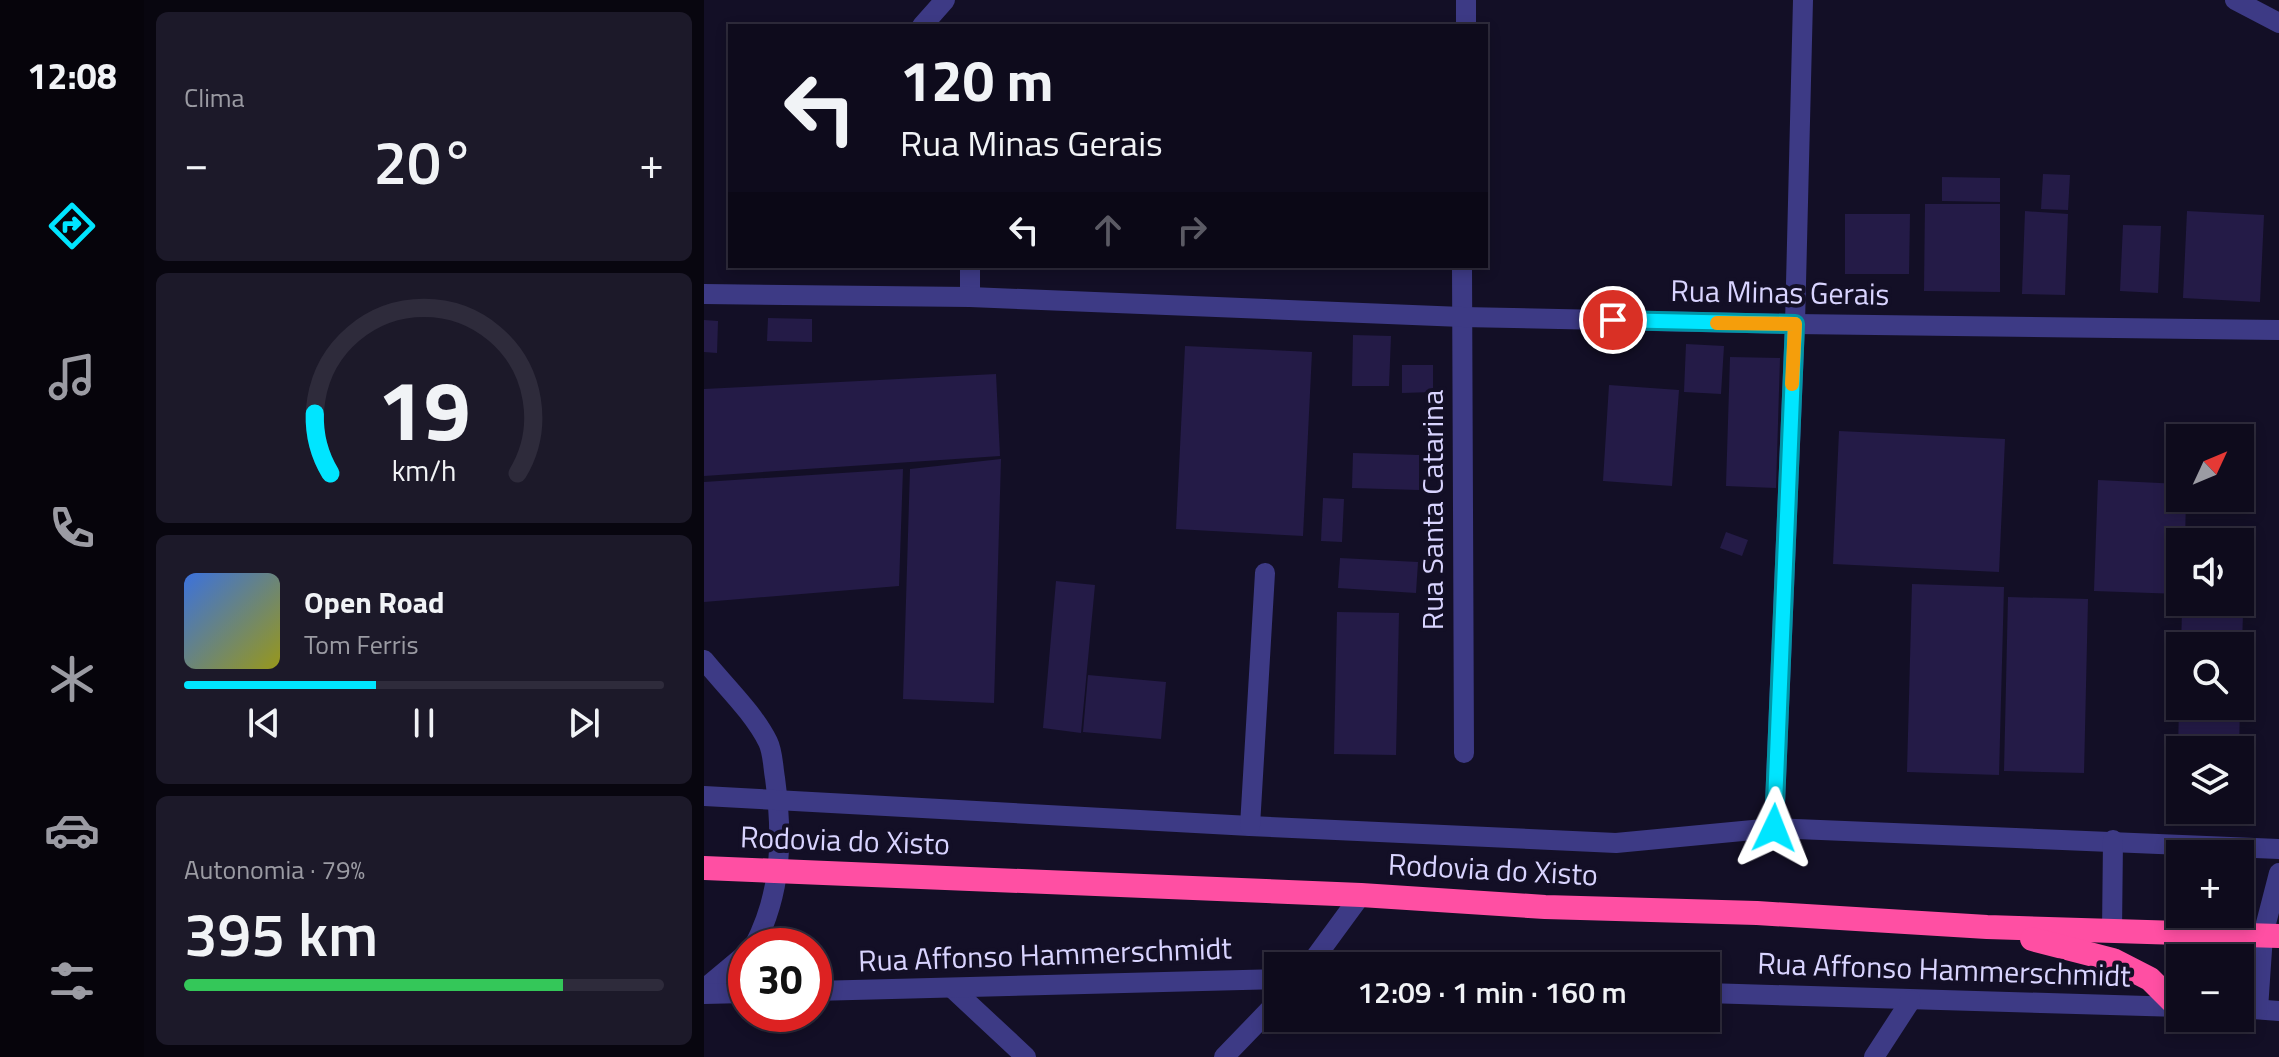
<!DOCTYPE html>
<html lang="pt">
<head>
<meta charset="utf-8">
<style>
	:root { --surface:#0e0b1c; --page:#1c1929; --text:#f1f3f6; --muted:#9b9ba3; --line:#2e2b3b; --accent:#00e5ff }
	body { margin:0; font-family:"Titillium Web",sans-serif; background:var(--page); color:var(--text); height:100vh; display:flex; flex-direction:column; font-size:30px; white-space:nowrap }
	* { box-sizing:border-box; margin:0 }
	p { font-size:26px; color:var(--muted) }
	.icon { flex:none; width:44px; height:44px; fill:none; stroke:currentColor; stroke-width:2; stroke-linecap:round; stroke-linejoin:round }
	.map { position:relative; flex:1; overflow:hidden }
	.details { display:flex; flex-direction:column; gap:12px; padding:12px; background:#08060f; width:560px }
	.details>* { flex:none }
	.top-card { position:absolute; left:24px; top:24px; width:760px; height:244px; border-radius:0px; box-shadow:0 4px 12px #0003,0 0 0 2px var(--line); background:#0e0b1c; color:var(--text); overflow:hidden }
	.needle { width:52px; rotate:46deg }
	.fabs { position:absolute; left:1462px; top:424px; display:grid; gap:16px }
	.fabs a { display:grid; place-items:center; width:88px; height:88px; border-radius:0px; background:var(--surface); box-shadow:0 4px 12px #0003,0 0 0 2px var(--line); font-size:40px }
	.speed { position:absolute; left:24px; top:928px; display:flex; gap:16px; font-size:40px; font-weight:700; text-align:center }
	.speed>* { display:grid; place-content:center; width:104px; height:104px; border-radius:50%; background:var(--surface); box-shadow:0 4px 12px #0003,0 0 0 2px var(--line); line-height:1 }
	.speed .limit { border:12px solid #d22; background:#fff; color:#111 }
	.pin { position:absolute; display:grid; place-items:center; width:68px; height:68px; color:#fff; margin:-34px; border:4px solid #fff; border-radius:50%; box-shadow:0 2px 8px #0007 }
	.me { position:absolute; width:88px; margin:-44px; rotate:2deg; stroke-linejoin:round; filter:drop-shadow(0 0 6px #0008) }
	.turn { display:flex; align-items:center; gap:28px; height:168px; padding:0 40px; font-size:36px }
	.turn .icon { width:104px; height:104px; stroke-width:2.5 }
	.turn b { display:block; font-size:56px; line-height:68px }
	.lanes { display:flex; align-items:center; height:76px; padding:0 40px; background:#0003; justify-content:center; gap:40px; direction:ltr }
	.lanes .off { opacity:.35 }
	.big { font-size:60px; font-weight:600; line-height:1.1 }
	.details .tile { flex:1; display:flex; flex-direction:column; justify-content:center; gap:12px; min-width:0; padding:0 28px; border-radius:12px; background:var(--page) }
	.details .dial { align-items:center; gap:0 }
	.dial svg { height:208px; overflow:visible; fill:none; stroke:var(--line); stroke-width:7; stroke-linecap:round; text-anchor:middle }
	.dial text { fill:var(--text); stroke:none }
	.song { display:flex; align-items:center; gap:24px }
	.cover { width:96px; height:96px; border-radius:12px; background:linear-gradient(135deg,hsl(220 70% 55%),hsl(60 70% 35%)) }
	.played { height:8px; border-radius:4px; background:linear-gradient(90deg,var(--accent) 40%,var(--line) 40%) }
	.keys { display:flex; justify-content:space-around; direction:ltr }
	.heat { display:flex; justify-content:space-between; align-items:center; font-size:44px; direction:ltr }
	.charge { height:12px; border-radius:6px; background:linear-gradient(90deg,#34c759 79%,var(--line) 0) }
	.trip { position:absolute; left:560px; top:952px; width:456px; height:80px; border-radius:0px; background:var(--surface); box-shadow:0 4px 12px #0003,0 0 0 2px var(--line); font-weight:600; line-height:80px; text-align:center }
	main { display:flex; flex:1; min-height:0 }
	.dock { display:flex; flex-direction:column; width:144px; justify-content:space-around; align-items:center; background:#06040b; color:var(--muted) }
	.dock .icon { width:56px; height:56px }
	.dock .on { color:var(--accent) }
	.dock b { font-size:36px; color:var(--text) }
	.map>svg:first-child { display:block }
	.building { fill:#241b47 }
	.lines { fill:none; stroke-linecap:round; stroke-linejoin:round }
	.minor { stroke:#3d3a85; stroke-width:20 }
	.highway { stroke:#ff4fa3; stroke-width:24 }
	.route-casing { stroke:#0095a6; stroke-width:20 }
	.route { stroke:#00e5ff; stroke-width:14 }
	.slow { stroke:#f59e0b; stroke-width:14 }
	.labels { text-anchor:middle; stroke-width:8; stroke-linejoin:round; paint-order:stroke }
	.street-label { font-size:30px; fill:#d9d4ff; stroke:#130f26 }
</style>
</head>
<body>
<main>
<nav class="dock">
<b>12:08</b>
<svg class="icon on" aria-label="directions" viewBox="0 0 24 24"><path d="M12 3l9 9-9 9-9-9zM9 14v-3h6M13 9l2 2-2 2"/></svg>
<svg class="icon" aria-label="music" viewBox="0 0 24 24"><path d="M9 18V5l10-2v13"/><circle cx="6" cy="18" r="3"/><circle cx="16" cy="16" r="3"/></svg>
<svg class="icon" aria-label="phone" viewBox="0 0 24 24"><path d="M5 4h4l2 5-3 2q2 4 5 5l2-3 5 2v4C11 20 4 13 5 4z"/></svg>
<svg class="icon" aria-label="climate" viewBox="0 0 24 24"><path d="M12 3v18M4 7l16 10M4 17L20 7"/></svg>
<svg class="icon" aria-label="car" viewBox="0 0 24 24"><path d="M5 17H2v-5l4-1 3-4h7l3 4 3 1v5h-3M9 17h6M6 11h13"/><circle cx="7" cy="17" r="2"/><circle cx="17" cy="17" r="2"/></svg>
<svg class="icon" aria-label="filters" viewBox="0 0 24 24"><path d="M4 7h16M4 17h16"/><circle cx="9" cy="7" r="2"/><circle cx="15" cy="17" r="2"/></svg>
</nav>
<section class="details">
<div class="tile"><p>Clima</p>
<div class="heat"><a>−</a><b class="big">20°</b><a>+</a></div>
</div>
<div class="tile dial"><svg viewBox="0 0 100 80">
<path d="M14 69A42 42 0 1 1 86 69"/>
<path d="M14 69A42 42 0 0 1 8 46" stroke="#00e5ff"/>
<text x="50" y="56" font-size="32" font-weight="700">19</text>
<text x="50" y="72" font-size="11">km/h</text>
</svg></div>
<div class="tile">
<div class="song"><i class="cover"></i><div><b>Open Road</b><p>Tom Ferris</p></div></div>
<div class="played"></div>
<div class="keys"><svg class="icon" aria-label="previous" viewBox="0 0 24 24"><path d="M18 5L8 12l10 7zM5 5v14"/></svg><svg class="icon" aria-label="pause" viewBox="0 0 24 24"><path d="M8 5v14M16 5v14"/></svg><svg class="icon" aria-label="next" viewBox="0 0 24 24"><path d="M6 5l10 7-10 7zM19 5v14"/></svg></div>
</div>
<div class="tile"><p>Autonomia · 79%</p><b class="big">395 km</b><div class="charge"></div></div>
</section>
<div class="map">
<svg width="1575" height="1057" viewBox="0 0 1575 1057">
	<rect width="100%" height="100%" fill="#130f26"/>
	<!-- building -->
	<g class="building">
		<polygon points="1339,174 1366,175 1364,210 1337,209"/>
		<polygon points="1238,177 1296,178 1296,202 1238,201"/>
		<polygon points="1221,204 1296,204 1296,292 1220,291"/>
		<polygon points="1321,211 1364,214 1361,295 1318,294"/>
		<polygon points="1483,211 1560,215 1556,302 1479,298"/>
		<polygon points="1141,214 1206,214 1205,274 1141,274"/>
		<polygon points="1419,225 1457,226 1454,293 1416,291"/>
		<polygon points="64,318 108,319 108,342 63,341"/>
		<polygon points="0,320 14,321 13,353 0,352"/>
		<polygon points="649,335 687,336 685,386 648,386"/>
		<polygon points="982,344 1020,346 1017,394 980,392"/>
		<polygon points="481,346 608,352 599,536 472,529"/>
		<polygon points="1026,357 1076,358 1072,488 1022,486"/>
		<polygon points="698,365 729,365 729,392 698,393"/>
		<polygon points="292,374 296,456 0,476 0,389"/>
		<polygon points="905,385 975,390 968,486 899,481"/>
		<polygon points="1135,431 1301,439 1295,572 1129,564"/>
		<polygon points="649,453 715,455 715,490 648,488"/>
		<polygon points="297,459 290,703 199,699 206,469"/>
		<polygon points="199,469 195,586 0,602 0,482"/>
		<polygon points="1394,480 1476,484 1476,498 1482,498 1481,542 1476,542 1476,594 1390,591"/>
		<polygon points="619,498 640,499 638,542 617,541"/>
		<polygon points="1022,532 1044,540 1038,556 1016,548"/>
		<polygon points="636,558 714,562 712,593 634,588"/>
		<polygon points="352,581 391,585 377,733 339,728"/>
		<polygon points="1208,584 1300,587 1295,775 1203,772"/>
		<polygon points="1304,597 1384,599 1380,773 1300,771"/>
		<polygon points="1478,611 1539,613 1538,646 1477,646"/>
		<polygon points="633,612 695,613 692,755 630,754"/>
		<polygon points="384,675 462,682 457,739 379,732"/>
		<polygon points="1475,706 1536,706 1535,750 1474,750"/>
	</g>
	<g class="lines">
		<!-- minor -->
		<g class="minor">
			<polyline points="1531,0 1575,23"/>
			<polyline points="218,26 241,0"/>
			<polyline points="762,26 762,0"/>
			<polyline points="266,266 266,297"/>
			<polyline points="758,266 760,753"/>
			<polyline points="0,294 266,297 758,317 1091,324 1575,330"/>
			<path d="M 0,660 C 21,686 49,712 64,742 C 69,752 69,767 71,778 C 79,838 78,892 50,946"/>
			<polyline points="0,796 546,826 912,843 1070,828 1575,849"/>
			<polyline points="546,826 561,573"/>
			<polyline points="1070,828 1091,324 1099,0"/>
			<polyline points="1408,931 1409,840"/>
			<polyline points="605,966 657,895"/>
			<polyline points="248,988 322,1057"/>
			<polyline points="0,989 42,954"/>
			<polyline points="110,991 574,979"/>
			<polyline points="1002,993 1476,1007"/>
			<polyline points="0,994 42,993"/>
			<polyline points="1536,1008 1575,1011"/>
			<polyline points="1554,1009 1559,935 1575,873"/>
			<polyline points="520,1057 574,1001"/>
			<polyline points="1170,1057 1207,1000"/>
		</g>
		<!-- highway -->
		<g class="highway">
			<polyline points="0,868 657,895 841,907 1053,913 1283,927 1575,936"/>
			<polyline points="1328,939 1409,960 1446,979 1474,1007"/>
		</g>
	</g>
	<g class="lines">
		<!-- route casing -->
		<g class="route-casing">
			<polyline id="route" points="909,320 1091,324 1070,828"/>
		</g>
		<!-- route -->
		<use href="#route" class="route"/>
		<!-- slow -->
		<polyline class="slow" points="1013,323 1091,324 1088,384"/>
	</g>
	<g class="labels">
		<!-- street labels -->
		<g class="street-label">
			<text transform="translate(1076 293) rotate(1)" y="10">Rua Minas Gerais</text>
			<text transform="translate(729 510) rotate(-90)" y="10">Rua Santa Catarina</text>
			<text transform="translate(141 841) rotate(2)" y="10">Rodovia do Xisto</text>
			<text transform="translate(789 870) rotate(3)" y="10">Rodovia do Xisto</text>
			<text transform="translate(341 955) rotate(-2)" y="10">Rua Affonso Hammerschmidt</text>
			<text transform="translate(1240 970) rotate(2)" y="10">Rua Affonso Hammerschmidt</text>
		</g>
	</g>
</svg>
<div class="fabs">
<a><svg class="needle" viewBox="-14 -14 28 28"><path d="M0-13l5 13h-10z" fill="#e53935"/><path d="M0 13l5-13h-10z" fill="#9b9ba3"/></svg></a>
<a><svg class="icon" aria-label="sound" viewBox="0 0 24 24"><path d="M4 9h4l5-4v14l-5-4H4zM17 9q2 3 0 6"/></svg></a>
<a><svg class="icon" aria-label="search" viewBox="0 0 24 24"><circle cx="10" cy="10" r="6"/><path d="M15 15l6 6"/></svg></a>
<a><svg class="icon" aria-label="layers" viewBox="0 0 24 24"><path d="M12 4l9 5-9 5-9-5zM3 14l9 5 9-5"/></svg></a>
<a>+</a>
<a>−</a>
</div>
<div class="speed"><div class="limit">30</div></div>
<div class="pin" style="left:909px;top:320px;background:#d93025"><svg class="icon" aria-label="arrive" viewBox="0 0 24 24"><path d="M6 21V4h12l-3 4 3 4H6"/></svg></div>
<svg class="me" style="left:1070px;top:828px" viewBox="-20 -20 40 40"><path d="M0-17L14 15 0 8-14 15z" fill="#00e5ff" stroke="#fff" stroke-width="4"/></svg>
<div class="trip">12:09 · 1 min · 160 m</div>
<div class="top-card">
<div class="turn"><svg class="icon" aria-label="left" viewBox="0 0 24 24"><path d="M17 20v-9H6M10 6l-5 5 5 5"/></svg><div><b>120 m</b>Rua Minas Gerais</div></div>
<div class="lanes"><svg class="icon" aria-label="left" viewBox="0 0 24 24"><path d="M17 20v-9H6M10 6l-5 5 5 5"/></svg><svg class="icon off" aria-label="ahead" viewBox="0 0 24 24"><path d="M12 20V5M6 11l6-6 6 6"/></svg><svg class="icon off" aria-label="right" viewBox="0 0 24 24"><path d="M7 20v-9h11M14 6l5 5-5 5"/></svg></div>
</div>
</div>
</main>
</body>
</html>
